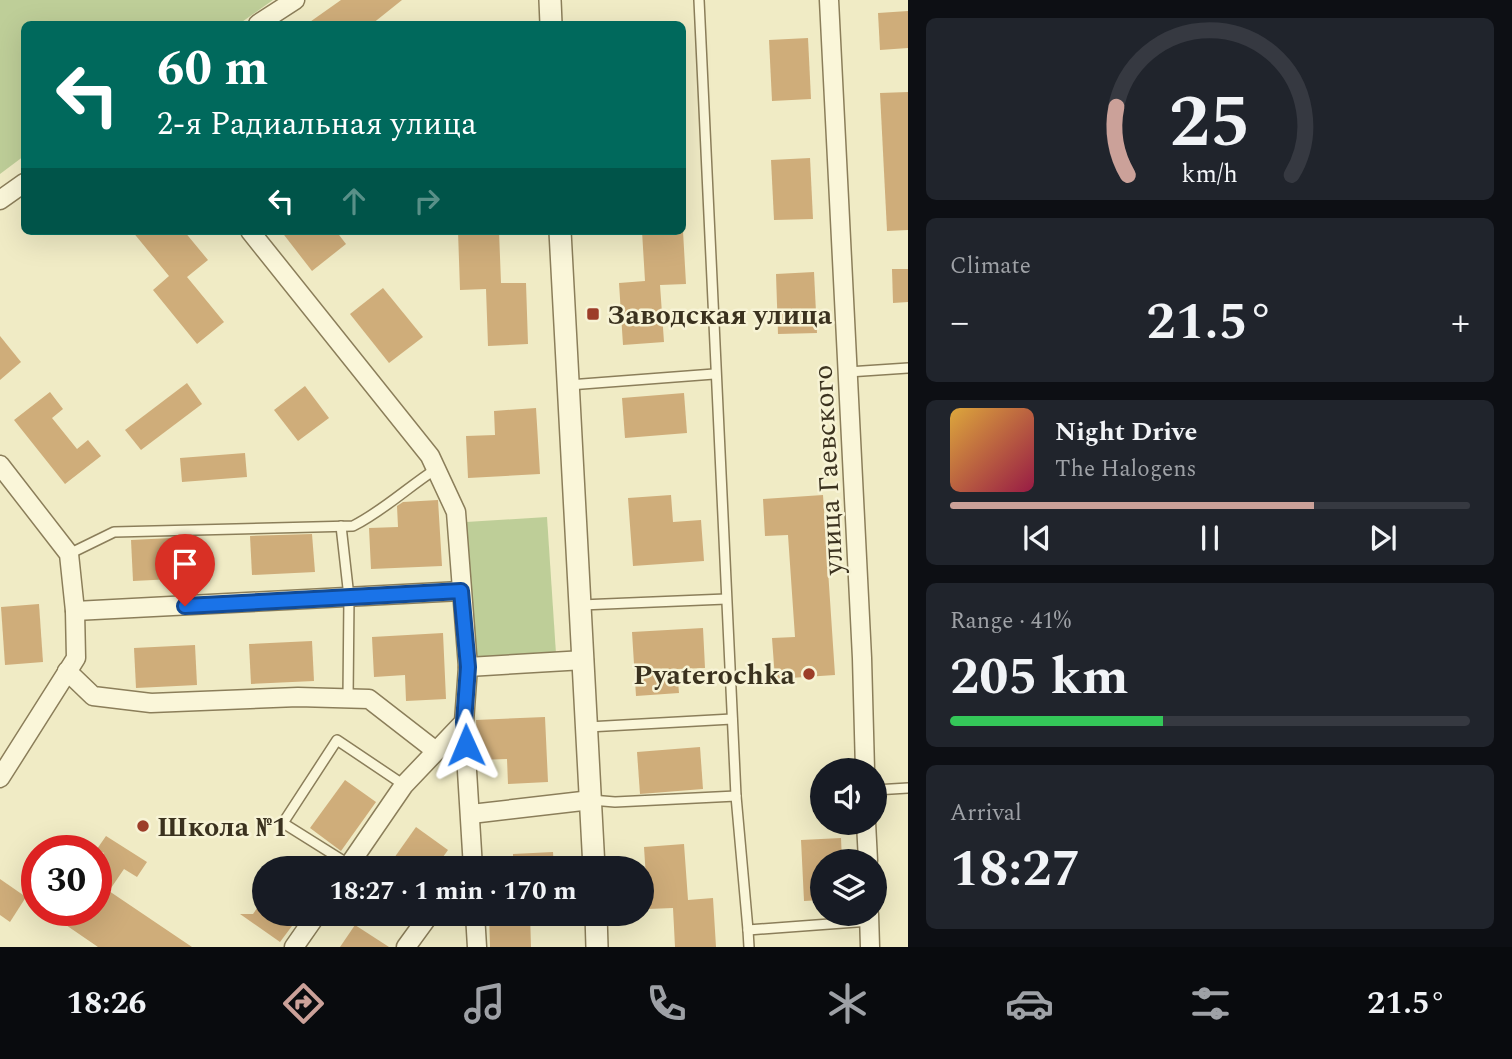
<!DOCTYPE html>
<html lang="en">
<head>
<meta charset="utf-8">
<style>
	:root { --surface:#171b24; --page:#20242c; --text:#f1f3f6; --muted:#9ea1a6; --line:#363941; --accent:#cba199 }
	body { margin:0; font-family:Spectral,serif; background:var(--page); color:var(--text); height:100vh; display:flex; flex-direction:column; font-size:26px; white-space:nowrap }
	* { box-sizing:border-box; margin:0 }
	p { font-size:23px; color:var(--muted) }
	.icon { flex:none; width:38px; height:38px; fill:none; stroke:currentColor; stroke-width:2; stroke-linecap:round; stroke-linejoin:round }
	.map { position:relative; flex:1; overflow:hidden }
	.drawer { display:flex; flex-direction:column; gap:18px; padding:18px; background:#0d0f14; width:604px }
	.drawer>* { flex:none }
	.banner { position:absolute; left:21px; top:21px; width:665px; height:214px; border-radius:10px; box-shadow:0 7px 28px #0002; background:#00695c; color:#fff; overflow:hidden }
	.buttons { position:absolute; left:810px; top:758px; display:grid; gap:14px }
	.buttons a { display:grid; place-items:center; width:77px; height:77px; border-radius:50%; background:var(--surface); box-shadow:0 7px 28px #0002; font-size:35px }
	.speed { position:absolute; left:21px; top:835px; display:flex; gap:14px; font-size:35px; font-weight:700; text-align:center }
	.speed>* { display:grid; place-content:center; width:91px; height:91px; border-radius:50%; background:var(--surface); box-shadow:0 7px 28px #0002; line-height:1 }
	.speed .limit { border:10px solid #d22; background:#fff; color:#111 }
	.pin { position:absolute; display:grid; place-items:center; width:60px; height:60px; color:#fff; margin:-72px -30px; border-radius:50% 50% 50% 0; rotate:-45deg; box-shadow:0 0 7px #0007 }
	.pin .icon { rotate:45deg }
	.me { position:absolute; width:77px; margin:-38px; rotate:359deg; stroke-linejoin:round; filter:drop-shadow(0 0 5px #0008) }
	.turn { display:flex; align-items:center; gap:24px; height:147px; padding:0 21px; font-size:32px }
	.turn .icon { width:91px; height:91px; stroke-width:2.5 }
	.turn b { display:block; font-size:49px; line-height:60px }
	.lanes { display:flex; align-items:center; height:66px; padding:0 21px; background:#0003; justify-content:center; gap:35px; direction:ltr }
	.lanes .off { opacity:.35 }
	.big { font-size:52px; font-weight:700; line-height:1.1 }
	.drawer .tile { flex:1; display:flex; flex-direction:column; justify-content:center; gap:10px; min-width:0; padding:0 24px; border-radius:10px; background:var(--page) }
	.drawer .dial { align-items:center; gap:0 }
	.dial svg { height:182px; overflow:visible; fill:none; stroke:var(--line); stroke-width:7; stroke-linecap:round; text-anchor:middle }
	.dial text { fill:var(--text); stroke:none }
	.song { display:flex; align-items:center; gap:21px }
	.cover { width:84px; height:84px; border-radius:10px; background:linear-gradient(135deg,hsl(40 70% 55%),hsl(340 70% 35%)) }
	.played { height:7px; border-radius:4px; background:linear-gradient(90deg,var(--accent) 70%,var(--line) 70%) }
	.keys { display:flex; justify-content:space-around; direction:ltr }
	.heat { display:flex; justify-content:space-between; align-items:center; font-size:38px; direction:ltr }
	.charge { height:10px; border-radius:5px; background:linear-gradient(90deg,#34c759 41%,var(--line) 0) }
	.trip { position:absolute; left:252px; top:856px; width:402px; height:70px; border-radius:35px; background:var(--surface); box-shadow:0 7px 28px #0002; font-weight:700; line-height:70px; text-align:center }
	.dock { display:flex; height:112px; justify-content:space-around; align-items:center; background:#090b0e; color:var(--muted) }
	.dock .icon { width:49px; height:49px }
	.dock .active { color:var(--accent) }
	.dock b { font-size:32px; color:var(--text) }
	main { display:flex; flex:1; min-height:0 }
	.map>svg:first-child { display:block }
	.green { fill:#bece98 }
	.building { fill:#cfad7a }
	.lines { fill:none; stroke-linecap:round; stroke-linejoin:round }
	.service-casing { stroke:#8b7e5a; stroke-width:12 }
	.minor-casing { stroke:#8b7e5a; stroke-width:21 }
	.tertiary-casing { stroke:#8b7e5a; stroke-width:24 }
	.service { stroke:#faf6d9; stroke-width:9 }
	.minor { stroke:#faf6d9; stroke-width:18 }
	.tertiary { stroke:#faf6d9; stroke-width:21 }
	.route-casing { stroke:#114b97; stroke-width:18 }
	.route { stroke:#1a73e8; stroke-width:12 }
	.poi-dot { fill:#9c3d28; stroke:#f7f3d5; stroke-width:2.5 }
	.labels { text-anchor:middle; stroke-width:5; stroke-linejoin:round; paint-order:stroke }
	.poi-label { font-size:28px; font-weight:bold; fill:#3b321f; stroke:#f7f3d5; text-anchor:start }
	.street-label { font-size:28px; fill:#3b321f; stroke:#f7f3d5 }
</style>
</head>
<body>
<main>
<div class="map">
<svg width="909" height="947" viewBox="0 0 909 947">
	<rect width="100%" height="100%" fill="#f0ebc5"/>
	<!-- green -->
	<g class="green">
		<polygon points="0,0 273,0 239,24 24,24 24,156 0,174"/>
		<polygon points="547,517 556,654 475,659 466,522"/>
	</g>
	<!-- building -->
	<g class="building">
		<polygon points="341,0 402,0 372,24 307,24"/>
		<polygon points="909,11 909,48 880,50 878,13"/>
		<polygon points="808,38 811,99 772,101 769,40"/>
		<polygon points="909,92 909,230 887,231 880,93"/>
		<polygon points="810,158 813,219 774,220 771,160"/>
		<polygon points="132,231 184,231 208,260 187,277 224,322 197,344 153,290 169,276"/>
		<polygon points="281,231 336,231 346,244 312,271"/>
		<polygon points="458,231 499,231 501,283 526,283 528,344 488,346 486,289 460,290"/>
		<polygon points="642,231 683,231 686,284 660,285 664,342 623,345 619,283 645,281"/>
		<polygon points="892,269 909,269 909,302 893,303"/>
		<polygon points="814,272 817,333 778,334 776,274"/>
		<polygon points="383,288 423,337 389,363 350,314"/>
		<polygon points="0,336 21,362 0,380"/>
		<polygon points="187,383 202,404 141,450 125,430"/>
		<polygon points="305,386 329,418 298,441 274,410"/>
		<polygon points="50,392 63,409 52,418 77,449 88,440 101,456 65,484 14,420"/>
		<polygon points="684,393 687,433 625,438 622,398"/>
		<polygon points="536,408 540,474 468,478 466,436 495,435 494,411"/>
		<polygon points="245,453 247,477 182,482 180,458"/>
		<polygon points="671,495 673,522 701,520 704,561 633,566 628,498"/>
		<polygon points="823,495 835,675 775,679 772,638 795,637 788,535 765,536 763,499"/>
		<polygon points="438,500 442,566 371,569 369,528 398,527 397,506 403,502"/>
		<polygon points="312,534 315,572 252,575 250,536"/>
		<polygon points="192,537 194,578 133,581 131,540"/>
		<polygon points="39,604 43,662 5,665 1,607"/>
		<polygon points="703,628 705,668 677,669 679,693 636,696 632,632"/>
		<polygon points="443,633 446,699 406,701 405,675 374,677 372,637"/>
		<polygon points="312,641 314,681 251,684 249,644"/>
		<polygon points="195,645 197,685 136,688 134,648"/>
		<polygon points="545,717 548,782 508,784 507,759 478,760 476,720"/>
		<polygon points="700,747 703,789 640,794 637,752"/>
		<polygon points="345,780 376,802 341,851 310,828"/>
		<polygon points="416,827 448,850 435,868 387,868"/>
		<polygon points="106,836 147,862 137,877 124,869 109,891 192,947 98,947 63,923 72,910 96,910 96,865 104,853 97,849"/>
		<polygon points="841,838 842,861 822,861 822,900 804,901 801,840"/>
		<polygon points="684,844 688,900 713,898 716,947 675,947 673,908 648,909 644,847"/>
		<polygon points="553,852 554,868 513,868 513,854"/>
		<polygon points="0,879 26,897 10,922 0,915"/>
		<polygon points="264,898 264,914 301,914 280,942 240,914 253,914"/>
		<polygon points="489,914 530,914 531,947 490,947"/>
		<polygon points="355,925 389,947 340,947"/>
	</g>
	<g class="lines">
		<!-- service casing -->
		<g class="service-casing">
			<g id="service">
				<polyline points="699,0 736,796 748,930 870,921"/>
				<polyline points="848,372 909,368"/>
				<polyline points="569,385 714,374"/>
				<polyline points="341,526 349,597 348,698"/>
				<path d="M 69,554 L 114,532 L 353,526 C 383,511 408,487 436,469"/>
				<polyline points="581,605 726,599"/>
				<polyline points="588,727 732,719"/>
				<polyline points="875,790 909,788"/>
				<polyline points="591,800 615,802 736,796"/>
				<polyline points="350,865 283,823 337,740 404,785"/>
				<polyline points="748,930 749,947"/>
			</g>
		</g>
		<!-- minor casing -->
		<g class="minor-casing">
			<g id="minor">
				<polyline points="829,0 862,658 865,770"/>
				<polyline points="258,24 295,0"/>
				<polyline points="0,200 24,183"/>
				<polyline points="250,231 430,456 456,512 468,667 464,722 404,785 347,868"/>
				<polyline points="0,465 69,554 75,611 76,658 0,778"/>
				<polyline points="75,611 461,591"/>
				<polyline points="468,667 584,660"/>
				<polyline points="67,671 93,696 151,703 298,697 369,699 436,751"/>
				<polyline points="464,722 473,868"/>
				<polyline points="471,814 591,800"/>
				<polyline points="866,822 868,861"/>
				<polyline points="475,914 477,947"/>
				<polyline points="869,914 870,947"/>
				<polyline points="294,947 317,914"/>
				<polyline points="406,947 430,914"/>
			</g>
		</g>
		<!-- tertiary casing -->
		<g class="tertiary-casing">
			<g id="tertiary">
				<polyline points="550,0 551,24"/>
				<polyline points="560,231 594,868"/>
				<polyline points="596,914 597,947"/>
			</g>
		</g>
		<!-- service -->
		<use href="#service" class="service"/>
		<!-- minor -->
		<use href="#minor" class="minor"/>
		<!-- tertiary -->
		<use href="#tertiary" class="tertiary"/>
	</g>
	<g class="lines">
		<!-- route casing -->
		<g class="route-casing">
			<polyline id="route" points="185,606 461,591 468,667 464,722 466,745"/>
		</g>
		<!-- route -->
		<use href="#route" class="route"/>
	</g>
	<!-- markers -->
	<g class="poi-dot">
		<rect x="586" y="307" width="14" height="14" rx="3.5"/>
		<circle cx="809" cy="674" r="7"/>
		<circle cx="143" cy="826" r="7"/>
	</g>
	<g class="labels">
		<!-- poi labels -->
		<g class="poi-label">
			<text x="607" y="324">Заводская улица</text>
			<text x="795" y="684" text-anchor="end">Pyaterochka</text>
			<text x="157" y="836">Школа №1</text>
		</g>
		<!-- street labels -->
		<g class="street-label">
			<text transform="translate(827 470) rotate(-93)" y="10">улица Гаевского</text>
		</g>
	</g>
</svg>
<div class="buttons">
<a><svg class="icon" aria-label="sound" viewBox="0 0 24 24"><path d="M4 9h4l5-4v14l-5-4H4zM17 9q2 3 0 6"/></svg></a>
<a><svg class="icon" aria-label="layers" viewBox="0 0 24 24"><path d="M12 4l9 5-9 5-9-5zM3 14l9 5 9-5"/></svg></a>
</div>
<div class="speed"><div class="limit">30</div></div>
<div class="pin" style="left:185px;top:606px;background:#d93025"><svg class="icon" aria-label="arrive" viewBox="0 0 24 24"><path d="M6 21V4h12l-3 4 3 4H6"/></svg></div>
<svg class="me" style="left:466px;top:745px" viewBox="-20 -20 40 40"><path d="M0-17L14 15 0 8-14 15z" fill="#1a73e8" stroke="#fff" stroke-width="4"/></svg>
<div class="trip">18:27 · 1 min · 170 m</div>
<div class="banner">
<div class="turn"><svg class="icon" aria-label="left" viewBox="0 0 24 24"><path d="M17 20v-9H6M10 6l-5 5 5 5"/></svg><div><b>60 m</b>2-я Радиальная улица</div></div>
<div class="lanes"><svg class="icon" aria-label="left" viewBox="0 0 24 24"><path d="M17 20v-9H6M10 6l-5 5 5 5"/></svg><svg class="icon off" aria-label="ahead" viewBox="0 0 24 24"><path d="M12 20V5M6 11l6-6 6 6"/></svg><svg class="icon off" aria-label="right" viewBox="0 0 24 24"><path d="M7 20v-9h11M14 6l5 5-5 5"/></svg></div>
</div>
</div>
<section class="drawer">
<div class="tile dial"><svg viewBox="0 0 100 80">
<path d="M14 69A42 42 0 1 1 86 69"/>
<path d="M14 69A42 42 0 0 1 9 39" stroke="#cba199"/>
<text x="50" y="56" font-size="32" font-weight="700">25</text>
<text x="50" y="72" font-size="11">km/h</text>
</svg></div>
<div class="tile"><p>Climate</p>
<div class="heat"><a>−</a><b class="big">21.5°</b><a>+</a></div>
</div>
<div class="tile">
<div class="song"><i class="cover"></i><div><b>Night Drive</b><p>The Halogens</p></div></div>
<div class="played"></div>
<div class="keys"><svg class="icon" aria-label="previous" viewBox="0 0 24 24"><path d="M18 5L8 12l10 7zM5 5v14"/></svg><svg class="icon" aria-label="pause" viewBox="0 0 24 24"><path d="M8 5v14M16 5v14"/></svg><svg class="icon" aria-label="next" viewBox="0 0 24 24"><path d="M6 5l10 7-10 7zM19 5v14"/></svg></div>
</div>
<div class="tile"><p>Range · 41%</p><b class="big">205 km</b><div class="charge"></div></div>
<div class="tile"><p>Arrival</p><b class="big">18:27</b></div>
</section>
</main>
<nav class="dock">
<b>18:26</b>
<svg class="icon active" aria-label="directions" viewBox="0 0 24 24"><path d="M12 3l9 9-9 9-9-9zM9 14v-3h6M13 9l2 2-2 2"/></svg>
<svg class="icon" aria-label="music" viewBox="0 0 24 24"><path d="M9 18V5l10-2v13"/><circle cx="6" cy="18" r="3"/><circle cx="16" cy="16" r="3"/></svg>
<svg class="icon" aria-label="phone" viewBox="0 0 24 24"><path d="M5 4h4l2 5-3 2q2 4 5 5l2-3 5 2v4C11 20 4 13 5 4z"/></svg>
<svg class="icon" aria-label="climate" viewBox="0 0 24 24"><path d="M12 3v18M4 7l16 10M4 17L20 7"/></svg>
<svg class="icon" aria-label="car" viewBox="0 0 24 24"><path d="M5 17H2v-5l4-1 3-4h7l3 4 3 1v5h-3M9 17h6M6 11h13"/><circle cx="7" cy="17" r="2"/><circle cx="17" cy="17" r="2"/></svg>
<svg class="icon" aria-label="filters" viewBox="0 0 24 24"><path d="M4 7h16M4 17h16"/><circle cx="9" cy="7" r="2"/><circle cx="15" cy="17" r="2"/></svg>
<b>21.5°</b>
</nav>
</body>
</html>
